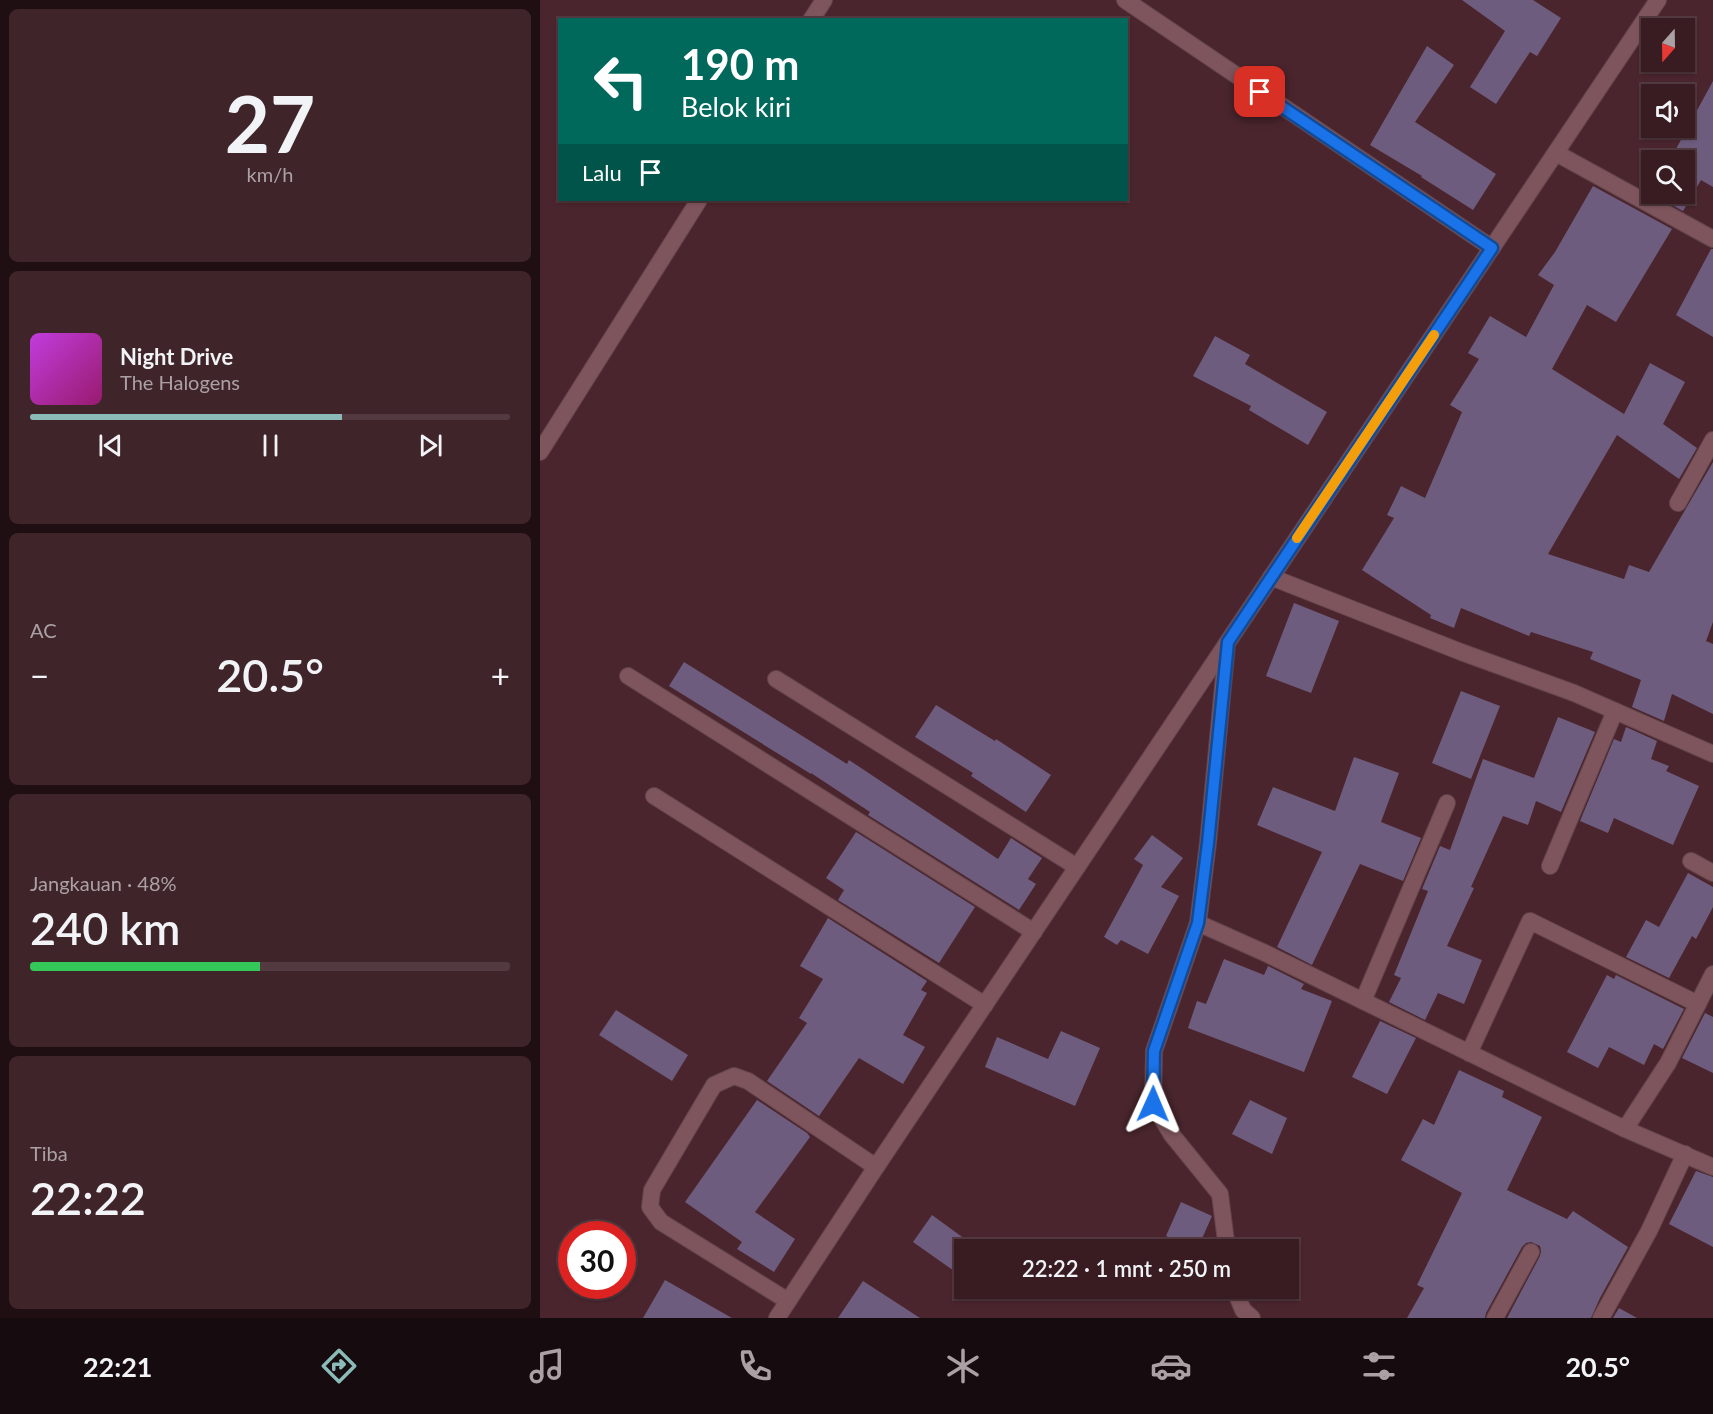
<!DOCTYPE html>
<html lang="id">
<head>
<meta charset="utf-8">
<style>
	:root { --surface:#381c22; --page:#3f252a; --text:#f1f3f6; --muted:#aba1a5; --line:#523a40; --accent:#8bbbb9 }
	body { margin:0; font-family:Lato,sans-serif; background:var(--page); color:var(--text); height:100vh; display:flex; flex-direction:column; font-size:22px; white-space:nowrap }
	* { box-sizing:border-box; margin:0 }
	p { font-size:20px; color:var(--muted) }
	.icon { flex:none; width:33px; height:33px; fill:none; stroke:currentColor; stroke-width:2; stroke-linecap:round; stroke-linejoin:round }
	.map { position:relative; flex:1; overflow:hidden }
	.sheet { display:flex; flex-direction:column; gap:9px; padding:9px; background:#1f0f13; width:540px }
	.sheet>* { flex:none }
	.hud { position:absolute; left:18px; top:18px; width:570px; height:183px; border-radius:0px; box-shadow:0 2px 4px #0004,0 0 0 2px var(--line); background:#00695c; color:#fff; overflow:hidden }
	.needle { width:39px; rotate:200deg }
	.controls { position:absolute; left:1101px; top:18px; display:grid; gap:12px }
	.controls a { display:grid; place-items:center; width:54px; height:54px; border-radius:0px; background:var(--surface); box-shadow:0 2px 4px #0004,0 0 0 2px var(--line); font-size:30px }
	.speed { position:absolute; left:18px; top:1221px; display:flex; gap:12px; font-size:30px; font-weight:700; text-align:center }
	.speed>* { display:grid; place-content:center; width:78px; height:78px; border-radius:50%; background:var(--surface); box-shadow:0 2px 4px #0004,0 0 0 2px var(--line); line-height:1 }
	.speed .limit { border:9px solid #d22; background:#fff; color:#111 }
	.pin { position:absolute; display:grid; place-items:center; width:51px; height:51px; color:#fff; margin:-26px; border-radius:12px; box-shadow:0 3px 9px #0006 }
	.me { position:absolute; width:66px; margin:-33px; rotate:1deg; stroke-linejoin:round; filter:drop-shadow(0 0 4px #0008) }
	.turn { display:flex; align-items:center; gap:21px; height:126px; padding:0 24px; font-size:27px }
	.turn .icon { width:78px; height:78px; stroke-width:2.5 }
	.turn b { display:block; font-size:42px; line-height:51px }
	.then { display:flex; align-items:center; height:57px; padding:0 24px; background:#0003; gap:12px; font-size:22px }
	.big { font-size:45px; font-weight:600; line-height:1.1 }
	.sheet .card { flex:1; display:flex; flex-direction:column; justify-content:center; gap:9px; min-width:0; padding:0 21px; border-radius:9px; background:var(--page) }
	.sheet .dial { align-items:center; gap:0 }
	.dial b { font-size:78px; line-height:1 }
	.song { display:flex; align-items:center; gap:18px }
	.cover { width:72px; height:72px; border-radius:9px; background:linear-gradient(135deg,hsl(290 70% 55%),hsl(320 70% 35%)) }
	.played { height:6px; border-radius:3px; background:linear-gradient(90deg,var(--accent) 65%,var(--line) 65%) }
	.keys { display:flex; justify-content:space-around; direction:ltr }
	.heat { display:flex; justify-content:space-between; align-items:center; font-size:33px; direction:ltr }
	.charge { height:9px; border-radius:4px; background:linear-gradient(90deg,#34c759 48%,var(--line) 0) }
	.trip { position:absolute; left:414px; top:1239px; width:345px; height:60px; border-radius:0px; background:var(--surface); box-shadow:0 2px 4px #0004,0 0 0 2px var(--line); font-weight:600; line-height:60px; text-align:center }
	.tabs { display:flex; height:96px; justify-content:space-around; align-items:center; background:#160b0e; color:var(--muted) }
	.tabs .icon { width:42px; height:42px }
	.tabs .current { color:var(--accent) }
	.tabs b { font-size:27px; color:var(--text) }
	main { display:flex; flex:1; min-height:0 }
	.map>svg:first-child { display:block }
	.building { fill:#6e5c7e }
	.lines { fill:none; stroke-linecap:round; stroke-linejoin:round }
	.service-casing { stroke:#63444b; stroke-width:18 }
	.minor-casing { stroke:#63444b; stroke-width:18 }
	.service { stroke:#7f555d; stroke-width:16 }
	.minor { stroke:#7f555d; stroke-width:16 }
	.route-casing { stroke:#114b97; stroke-width:15 }
	.route { stroke:#1a73e8; stroke-width:10 }
	.slow { stroke:#f59e0b; stroke-width:10 }
</style>
</head>
<body>
<main>
<section class="sheet">
<div class="card dial"><b>27</b><p>km/h</p></div>
<div class="card">
<div class="song"><i class="cover"></i><div><b>Night Drive</b><p>The Halogens</p></div></div>
<div class="played"></div>
<div class="keys"><svg class="icon" aria-label="previous" viewBox="0 0 24 24"><path d="M18 5L8 12l10 7zM5 5v14"/></svg><svg class="icon" aria-label="pause" viewBox="0 0 24 24"><path d="M8 5v14M16 5v14"/></svg><svg class="icon" aria-label="next" viewBox="0 0 24 24"><path d="M6 5l10 7-10 7zM19 5v14"/></svg></div>
</div>
<div class="card"><p>AC</p>
<div class="heat"><a>−</a><b class="big">20.5°</b><a>+</a></div>
</div>
<div class="card"><p>Jangkauan · 48%</p><b class="big">240 km</b><div class="charge"></div></div>
<div class="card"><p>Tiba</p><b class="big">22:22</b></div>
</section>
<div class="map">
<svg width="1173" height="1318" viewBox="0 0 1173 1318">
	<rect width="100%" height="100%" fill="#4a252d"/>
	<!-- building -->
	<g class="building">
		<polygon points="922,0 993,0 1021,18 997,56 990,52 956,104 930,87 965,31"/>
		<polygon points="887,46 914,65 875,122 956,174 933,210 881,177 882,176 830,145"/>
		<polygon points="1173,81 1173,187 1161,180 1143,211 1112,194 1144,194 1144,160 1130,160"/>
		<polygon points="1053,186 1132,229 1076,322 1047,305 1012,369 1084,414 1110,363 1145,382 1123,424 1157,448 1139,479 1077,435 1008,554 1084,579 1089,565 1109,572 1173,462 1173,622 1166,641 1173,644 1173,714 1132,694 1124,721 1092,707 1101,680 1050,659 1053,652 991,632 989,636 921,608 914,628 890,618 891,615 822,570 854,518 847,515 861,486 885,498 922,412 910,405 939,359 928,353 950,316 986,337 1014,285 998,275 1015,252"/>
		<polygon points="1171,249 1173,249 1173,337 1136,315"/>
		<polygon points="675,336 710,355 705,364 787,412 768,445 709,410 711,406 653,376"/>
		<polygon points="754,603 799,621 771,693 726,676"/>
		<polygon points="144,662 307,764 309,760 458,859 471,838 502,858 488,879 496,884 479,910 328,815 330,812 271,773 271,774 129,686"/>
		<polygon points="921,691 960,706 931,779 892,763"/>
		<polygon points="396,705 455,741 456,739 511,775 486,812 431,776 433,773 375,737"/>
		<polygon points="1018,717 1055,732 1021,812 996,801 988,825 963,816 931,887 934,888 907,946 942,960 924,1004 898,993 885,1020 849,1002 861,978 854,975 888,891 882,889 900,846 910,850 943,759 994,778"/>
		<polygon points="1086,727 1117,741 1111,759 1129,766 1126,771 1159,786 1133,845 1074,818 1068,833 1040,821 1074,739 1081,742"/>
		<polygon points="814,757 859,773 841,822 881,838 863,881 820,864 772,965 737,947 782,852 717,825 733,787 795,811"/>
		<polygon points="316,832 435,907 399,963 298,900 304,890 286,878"/>
		<polygon points="612,835 643,858 621,887 639,896 608,954 581,940 577,945 564,937 603,865 594,859"/>
		<polygon points="1148,873 1173,887 1173,907 1156,939 1152,936 1129,978 1086,957 1106,920 1119,927"/>
		<polygon points="288,918 387,981 381,990 387,993 363,1035 385,1047 363,1084 319,1058 279,1116 227,1081 267,1023 259,1018 283,979 260,966"/>
		<polygon points="684,959 724,975 728,966 764,984 761,989 792,1001 764,1072 648,1028 657,1001 666,1004"/>
		<polygon points="1067,975 1074,979 1076,975 1144,1009 1123,1049 1114,1044 1104,1065 1069,1047 1058,1068 1027,1052"/>
		<polygon points="76,1010 148,1055 132,1081 59,1035"/>
		<polygon points="1165,1013 1173,1017 1173,1073 1142,1058"/>
		<polygon points="840,1021 876,1038 847,1094 812,1077"/>
		<polygon points="521,1031 560,1048 535,1106 445,1067 457,1037 508,1059"/>
		<polygon points="919,1070 964,1091 962,1097 1002,1117 967,1190 1027,1219 1033,1211 1088,1247 1060,1298 1051,1318 967,1318 1000,1256 1001,1251 1000,1246 991,1242 986,1243 982,1247 946,1313 945,1318 867,1318 884,1288 877,1285 922,1193 861,1160 883,1119 894,1125"/>
		<polygon points="217,1100 267,1133 270,1137 215,1212 255,1239 234,1272 197,1249 202,1242 145,1202"/>
		<polygon points="710,1100 747,1118 732,1154 692,1134"/>
		<polygon points="1156,1171 1173,1177 1173,1247 1129,1224"/>
		<polygon points="641,1202 672,1216 657,1250 626,1236"/>
		<polygon points="392,1215 440,1250 424,1250 424,1278 373,1242"/>
		<polygon points="125,1280 192,1318 103,1318"/>
		<polygon points="323,1281 380,1318 298,1318"/>
		<polygon points="440,1288 460,1288 453,1298"/>
		<polygon points="1079,1308 1097,1318 1073,1318"/>
	</g>
	<g class="lines">
		<!-- service casing -->
		<g class="service-casing">
			<g id="service">
				<polyline points="1010,866 1075,711"/>
				<polyline points="248,1301 121,1222 110,1207 112,1190 174,1085 194,1076 208,1081 336,1167"/>
				<polyline points="955,1318 991,1252"/>
			</g>
		</g>
		<!-- minor casing -->
		<g class="minor-casing">
			<g id="minor">
				<polyline points="585,0 952,248"/>
				<polyline points="271,20 284,0"/>
				<polyline points="1016,153 1173,239"/>
				<polyline points="0,452 159,200"/>
				<polyline points="1138,503 1173,440"/>
				<polyline points="731,577 921,652 1034,693 1173,754"/>
				<polyline points="687,644 668,843 658,923 725,953 1085,1129 1173,1167"/>
				<polyline points="88,676 494,932"/>
				<polyline points="236,679 537,867"/>
				<polyline points="114,796 445,1005"/>
				<polyline points="1151,861 1173,873"/>
				<polyline points="658,923 614,1051 613,1104 632,1135 680,1194 687,1250"/>
				<polyline points="823,1001 907,803"/>
				<polyline points="929,1053 990,921 1158,1004"/>
				<polyline points="1085,1129 1128,1063 1173,974"/>
				<polyline points="694,1288 703,1310 712,1318"/>
				<polyline points="237,1318 336,1167 1118,0"/>
				<polyline points="1061,1318 1109,1231 1145,1154"/>
			</g>
		</g>
		<!-- service -->
		<use href="#service" class="service"/>
		<!-- minor -->
		<use href="#minor" class="minor"/>
	</g>
	<g class="lines">
		<!-- route casing -->
		<g class="route-casing">
			<polyline id="route" points="613,1104 614,1051 658,923 668,843 688,642 952,248 720,92"/>
		</g>
		<!-- route -->
		<use href="#route" class="route"/>
		<!-- slow -->
		<polyline class="slow" points="757,538 894,335"/>
	</g>
</svg>
<div class="controls">
<a><svg class="needle" viewBox="-14 -14 28 28"><path d="M0-13l5 13h-10z" fill="#e53935"/><path d="M0 13l5-13h-10z" fill="#aba1a5"/></svg></a>
<a><svg class="icon" aria-label="sound" viewBox="0 0 24 24"><path d="M4 9h4l5-4v14l-5-4H4zM17 9q2 3 0 6"/></svg></a>
<a><svg class="icon" aria-label="search" viewBox="0 0 24 24"><circle cx="10" cy="10" r="6"/><path d="M15 15l6 6"/></svg></a>
</div>
<div class="speed"><div class="limit">30</div></div>
<div class="pin" style="left:720px;top:92px;background:#d93025"><svg class="icon" aria-label="arrive" viewBox="0 0 24 24"><path d="M6 21V4h12l-3 4 3 4H6"/></svg></div>
<svg class="me" style="left:613px;top:1104px" viewBox="-20 -20 40 40"><path d="M0-17L14 15 0 8-14 15z" fill="#1a73e8" stroke="#fff" stroke-width="4"/></svg>
<div class="trip">22:22 · 1 mnt · 250 m</div>
<div class="hud">
<div class="turn"><svg class="icon" aria-label="left" viewBox="0 0 24 24"><path d="M17 20v-9H6M10 6l-5 5 5 5"/></svg><div><b>190 m</b>Belok kiri</div></div>
<div class="then">Lalu<svg class="icon" aria-label="arrive" viewBox="0 0 24 24"><path d="M6 21V4h12l-3 4 3 4H6"/></svg></div>
</div>
</div>
</main>
<nav class="tabs">
<b>22:21</b>
<svg class="icon current" aria-label="directions" viewBox="0 0 24 24"><path d="M12 3l9 9-9 9-9-9zM9 14v-3h6M13 9l2 2-2 2"/></svg>
<svg class="icon" aria-label="music" viewBox="0 0 24 24"><path d="M9 18V5l10-2v13"/><circle cx="6" cy="18" r="3"/><circle cx="16" cy="16" r="3"/></svg>
<svg class="icon" aria-label="phone" viewBox="0 0 24 24"><path d="M5 4h4l2 5-3 2q2 4 5 5l2-3 5 2v4C11 20 4 13 5 4z"/></svg>
<svg class="icon" aria-label="climate" viewBox="0 0 24 24"><path d="M12 3v18M4 7l16 10M4 17L20 7"/></svg>
<svg class="icon" aria-label="car" viewBox="0 0 24 24"><path d="M5 17H2v-5l4-1 3-4h7l3 4 3 1v5h-3M9 17h6M6 11h13"/><circle cx="7" cy="17" r="2"/><circle cx="17" cy="17" r="2"/></svg>
<svg class="icon" aria-label="filters" viewBox="0 0 24 24"><path d="M4 7h16M4 17h16"/><circle cx="9" cy="7" r="2"/><circle cx="15" cy="17" r="2"/></svg>
<b>20.5°</b>
</nav>
</body>
</html>
